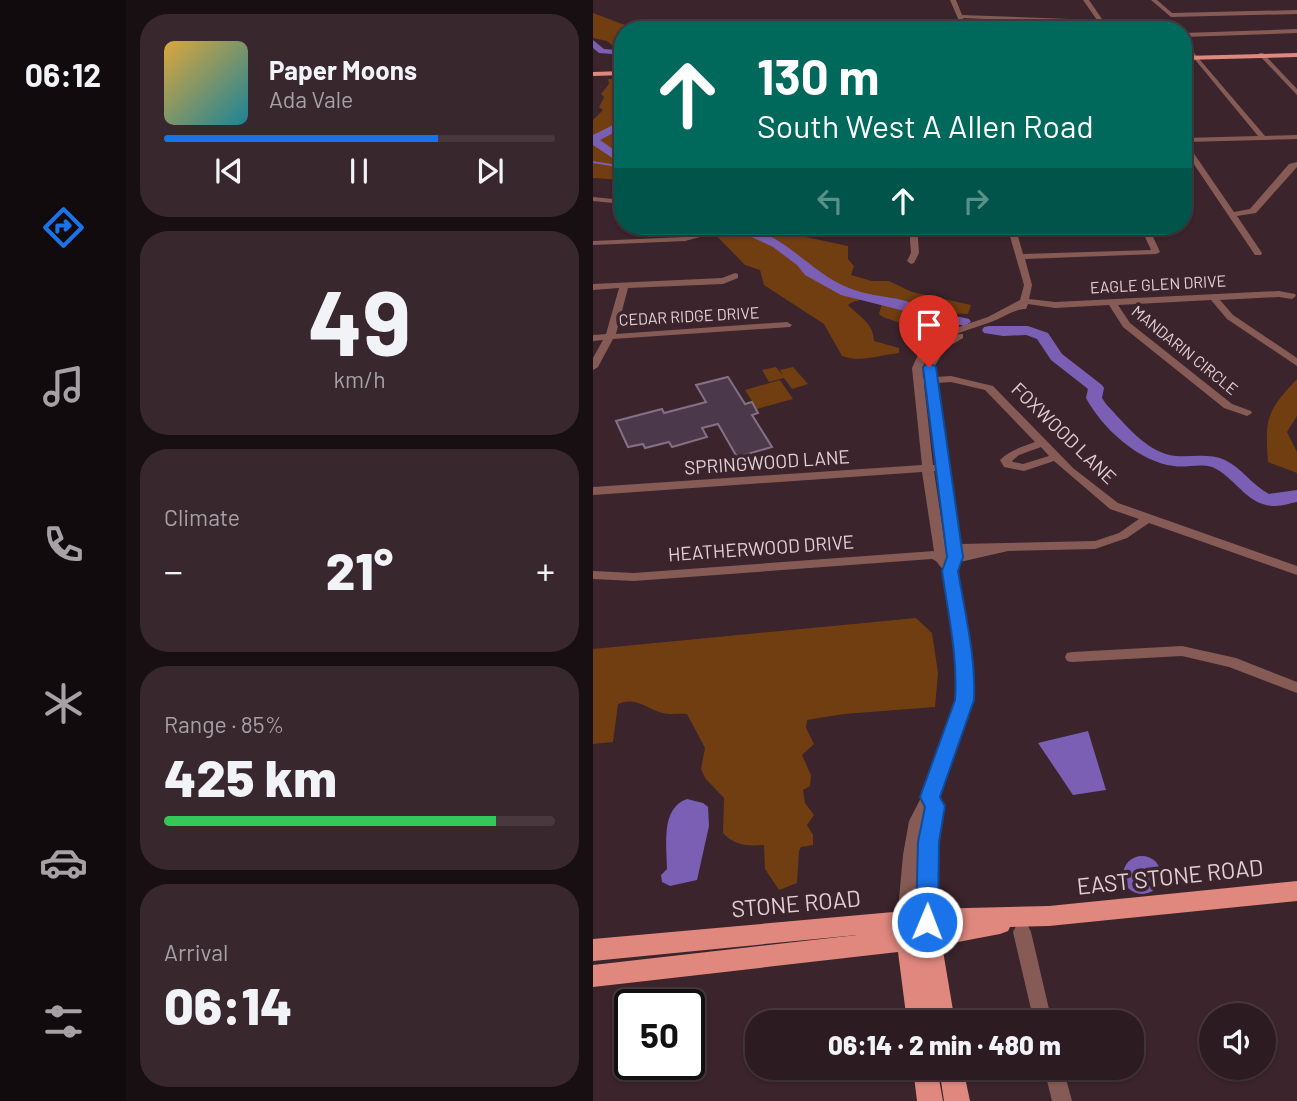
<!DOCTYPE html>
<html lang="en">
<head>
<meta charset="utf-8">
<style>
	:root { --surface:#2c1b21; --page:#38282e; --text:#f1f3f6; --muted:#a6a1a5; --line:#48393f; --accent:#1a73e8 }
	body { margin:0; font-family:Barlow,sans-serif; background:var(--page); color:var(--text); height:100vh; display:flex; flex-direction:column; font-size:26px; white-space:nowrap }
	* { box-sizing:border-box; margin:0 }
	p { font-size:23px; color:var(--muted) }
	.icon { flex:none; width:38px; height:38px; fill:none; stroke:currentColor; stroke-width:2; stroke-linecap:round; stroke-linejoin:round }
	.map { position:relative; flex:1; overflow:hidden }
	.drawer { display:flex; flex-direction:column; gap:14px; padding:14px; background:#180f12; width:467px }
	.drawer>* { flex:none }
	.hud { position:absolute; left:21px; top:21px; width:578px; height:214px; border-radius:28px; box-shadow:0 2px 5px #0004,0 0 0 2px var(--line); background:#00695c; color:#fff; overflow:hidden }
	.controls { position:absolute; left:606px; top:1003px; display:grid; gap:14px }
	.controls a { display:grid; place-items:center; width:77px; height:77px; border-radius:50%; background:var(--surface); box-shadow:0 2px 5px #0004,0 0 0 2px var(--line); font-size:35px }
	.speed { position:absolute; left:21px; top:989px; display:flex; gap:14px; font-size:35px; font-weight:700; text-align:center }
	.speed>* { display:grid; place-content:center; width:91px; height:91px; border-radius:50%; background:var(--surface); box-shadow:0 2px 5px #0004,0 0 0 2px var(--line); line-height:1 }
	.speed .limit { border:4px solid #111; border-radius:10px; background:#fff; color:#111 }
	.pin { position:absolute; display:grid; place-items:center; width:60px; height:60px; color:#fff; margin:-72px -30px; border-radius:50% 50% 50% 0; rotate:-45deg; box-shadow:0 0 7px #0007 }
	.pin .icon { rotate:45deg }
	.me { position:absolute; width:77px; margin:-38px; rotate:1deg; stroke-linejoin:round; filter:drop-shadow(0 0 5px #0008) }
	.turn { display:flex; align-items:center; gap:24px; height:147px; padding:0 28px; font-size:32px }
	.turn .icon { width:91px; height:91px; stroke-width:2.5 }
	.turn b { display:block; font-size:49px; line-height:60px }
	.lanes { display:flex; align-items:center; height:66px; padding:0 28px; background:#0003; justify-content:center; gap:35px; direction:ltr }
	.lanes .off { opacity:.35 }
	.big { font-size:52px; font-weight:800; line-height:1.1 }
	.drawer .widget { flex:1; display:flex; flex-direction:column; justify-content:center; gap:10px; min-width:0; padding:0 24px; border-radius:28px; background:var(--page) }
	.drawer .dial { align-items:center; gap:0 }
	.dial b { font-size:91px; line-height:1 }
	.song { display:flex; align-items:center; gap:21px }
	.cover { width:84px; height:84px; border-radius:10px; background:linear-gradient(135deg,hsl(40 70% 55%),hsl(190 70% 35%)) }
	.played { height:7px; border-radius:4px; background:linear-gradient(90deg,var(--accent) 70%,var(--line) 70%) }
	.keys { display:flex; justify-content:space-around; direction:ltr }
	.heat { display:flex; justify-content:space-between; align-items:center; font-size:38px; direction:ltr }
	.charge { height:10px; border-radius:5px; background:linear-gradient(90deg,#34c759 85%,var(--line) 0) }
	.trip { position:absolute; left:152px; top:1010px; width:399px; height:70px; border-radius:28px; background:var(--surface); box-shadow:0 2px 5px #0004,0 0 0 2px var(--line); font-weight:800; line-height:70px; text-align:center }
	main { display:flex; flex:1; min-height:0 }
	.menu { display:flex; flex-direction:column; width:126px; justify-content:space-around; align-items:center; background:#120b0d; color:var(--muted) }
	.menu .icon { width:49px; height:49px }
	.menu .on { color:var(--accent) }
	.menu b { font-size:32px; color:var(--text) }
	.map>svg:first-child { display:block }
	.green { fill:#703e11 }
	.water { fill:#7a5fb4 }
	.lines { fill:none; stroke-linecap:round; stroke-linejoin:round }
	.stream { stroke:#7a5fb4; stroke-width:2 }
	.river { fill:#7a5fb4; fill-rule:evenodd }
	.building { fill:#4b394b; stroke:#847084; stroke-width:2 }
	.minor { fill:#865b56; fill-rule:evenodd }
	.major { fill:#e0887e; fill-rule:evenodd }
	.route { fill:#1a73e8; stroke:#114b97; stroke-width:2 }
	.labels { text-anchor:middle; stroke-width:7; stroke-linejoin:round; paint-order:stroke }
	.far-street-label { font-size:16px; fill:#e0d0d5; stroke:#3b242c }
	.street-label { font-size:19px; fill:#e0d0d5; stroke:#3b242c }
	.near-street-label { font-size:23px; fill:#e0d0d5; stroke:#3b242c }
</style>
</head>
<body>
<main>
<nav class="menu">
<b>06:12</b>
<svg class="icon on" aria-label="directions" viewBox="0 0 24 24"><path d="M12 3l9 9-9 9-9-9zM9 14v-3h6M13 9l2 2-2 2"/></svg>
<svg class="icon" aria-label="music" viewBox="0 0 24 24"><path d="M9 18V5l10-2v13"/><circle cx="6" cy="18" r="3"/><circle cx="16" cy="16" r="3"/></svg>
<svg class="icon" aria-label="phone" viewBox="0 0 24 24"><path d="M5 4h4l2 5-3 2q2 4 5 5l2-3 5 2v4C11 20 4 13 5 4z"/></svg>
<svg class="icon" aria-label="climate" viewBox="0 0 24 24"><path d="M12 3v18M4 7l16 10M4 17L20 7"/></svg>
<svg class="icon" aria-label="car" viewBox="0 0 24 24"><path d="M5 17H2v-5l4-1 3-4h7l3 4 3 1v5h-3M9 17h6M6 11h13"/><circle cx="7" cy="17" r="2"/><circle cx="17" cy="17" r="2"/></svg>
<svg class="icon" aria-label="filters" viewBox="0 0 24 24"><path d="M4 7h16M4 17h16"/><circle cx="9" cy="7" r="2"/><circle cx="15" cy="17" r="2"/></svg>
</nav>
<section class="drawer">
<div class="widget">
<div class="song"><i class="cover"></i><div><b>Paper Moons</b><p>Ada Vale</p></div></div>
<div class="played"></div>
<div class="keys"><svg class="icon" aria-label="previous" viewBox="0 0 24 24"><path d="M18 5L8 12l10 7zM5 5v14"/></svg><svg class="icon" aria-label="pause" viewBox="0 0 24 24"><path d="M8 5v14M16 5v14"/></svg><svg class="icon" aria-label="next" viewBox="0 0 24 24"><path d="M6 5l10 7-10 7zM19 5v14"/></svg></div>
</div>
<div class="widget dial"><b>49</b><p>km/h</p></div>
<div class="widget"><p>Climate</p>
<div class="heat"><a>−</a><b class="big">21°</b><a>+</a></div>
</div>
<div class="widget"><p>Range · 85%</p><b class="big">425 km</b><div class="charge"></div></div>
<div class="widget"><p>Arrival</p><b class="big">06:14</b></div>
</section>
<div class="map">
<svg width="704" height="1101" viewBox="0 0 704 1101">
	<rect width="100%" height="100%" fill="#3b242c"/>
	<!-- green -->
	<g class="green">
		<polygon points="0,13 45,30 30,30 30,54 14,41 0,38"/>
		<polygon points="15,79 30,79 30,129 24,146 30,150 30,180 0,178 0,120 10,110 6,107 11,97 8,94 16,84"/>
		<path d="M 114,226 L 210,226 L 203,233 L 208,236 L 255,246 L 255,259 L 261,266 L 258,275 L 279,281 L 296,281 L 319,292 L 378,305 L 375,314 L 347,313 L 343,317 L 351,328 L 338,334 L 290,317 L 286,314 L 289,303 C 278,299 264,298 255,305 C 266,316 281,324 281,341 L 306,348 L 306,353 C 285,355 269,363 249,356 L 231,324 L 171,285 L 167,270 L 152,265 Z"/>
		<polygon points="183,367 190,376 187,370 200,367 215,384 199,389 191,378 176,382 169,370"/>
		<path d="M 704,379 L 704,416 L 694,432 L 704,452 L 704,473 L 675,462 C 672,418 673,412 704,379 Z"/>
		<polygon points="187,380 200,399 164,409 152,390"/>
		<path d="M 323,618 L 339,633 L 345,673 L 342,707 L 251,714 L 214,720 L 213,728 L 221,744 L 209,755 L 218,775 L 217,786 L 210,790 L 212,803 L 221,815 L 214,825 L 220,835 L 220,845 L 208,847 L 206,851 L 204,883 L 186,890 L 172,869 L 171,845 C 155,846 142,846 130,833 L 131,798 L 112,778 L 108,769 L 112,748 L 94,714 C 86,713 77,715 70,713 C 53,709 43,696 25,704 L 20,742 L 0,744 L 0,649 Z"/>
	</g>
	<!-- water -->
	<g class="water">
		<polygon points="495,731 513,790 480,795 445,743"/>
		<path d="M 94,799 L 110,803 L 115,807 L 116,826 L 104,880 L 77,886 L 69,882 L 68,875 L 74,869 C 74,847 67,808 94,799 Z"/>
		<circle cx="549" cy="875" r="19"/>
	</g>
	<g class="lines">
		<!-- stream -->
		<polyline class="stream" points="0,162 30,167"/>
		<!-- river -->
		<g class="river">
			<polygon points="0,40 11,49 25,50 30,64 23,63 19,54 6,53 0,48"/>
			<polygon points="30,114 28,129 7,140 30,156 30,165 0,145 0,135 20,125"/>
			<path d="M 135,226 C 189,226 211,270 256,288 C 272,295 292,296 309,300 C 321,303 332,309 344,313 C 355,316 366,316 376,319 L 378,322 L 371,326 L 248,295 L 212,275 L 204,265 L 180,247 Z"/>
			<path d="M 396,326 L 435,326 L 455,333 L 469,354 L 509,385 L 511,388 L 509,398 L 513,404 C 531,423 555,454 583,456 C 600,457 616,453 632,460 C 649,468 659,485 676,494 L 704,490 L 704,502 C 697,503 690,506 682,506 C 653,506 643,477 619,467 C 607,463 593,468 581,466 C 546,462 509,428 493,398 L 495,389 L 458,360 L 444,339 L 433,335 L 410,336 L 391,333 L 389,330 L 391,327 Z"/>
		</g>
	</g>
	<!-- building -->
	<polygon class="building" points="135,377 152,404 159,402 165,413 159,415 179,447 144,457 125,424 109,428 114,437 79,447 76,442 52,448 50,444 35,447 23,421 69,409 71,413 113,402 103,385"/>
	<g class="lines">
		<!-- minor -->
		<g class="minor">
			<polygon points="357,0 363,0 369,15 504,20 490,0 496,0 511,22 508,24 370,18 376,30 370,30"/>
			<polygon points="558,0 564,0 579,13 704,10 704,14 578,17"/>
			<polygon points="704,29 704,33 590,37 590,33"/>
			<polygon points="590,40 672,136 704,135 704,139 593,142 641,212 657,209 696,164 704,162 704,167 663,213 644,216 669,253 668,255 662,255 590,148 590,138 665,136 590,45"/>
			<polygon points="666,53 670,53 704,89 704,95 666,55"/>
			<polygon points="0,197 30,200 30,204 0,201"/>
			<polygon points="221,226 229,226 224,229 221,229"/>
			<polygon points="316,226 324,226 326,253 321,263 318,264 314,261 318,253"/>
			<path d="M 414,226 L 422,226 L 430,254 L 558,250 L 547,226 L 555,226 L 567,252 L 563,254 L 432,259 L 439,285 L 436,299 L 462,302 L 686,291 L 702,294 L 703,296 L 699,299 L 686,297 L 627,300 L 640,315 L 704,358 L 704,366 L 634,319 L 618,300 L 525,305 L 537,323 L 639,404 L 658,411 L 659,413 L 654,416 L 631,408 L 530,327 L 516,305 L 462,308 L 435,304 L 433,309 C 421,309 411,317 398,322 C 371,332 326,340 330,378 L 332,378 L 331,367 C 341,353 351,333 370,334 L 370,338 L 353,348 L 341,367 L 342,377 L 358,376 L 400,386 L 480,468 L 525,503 L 704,566 L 704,575 L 556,523 L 534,538 L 502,549 L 415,551 L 367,562 L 364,567 L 361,568 L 378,661 L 379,700 L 345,797 L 350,806 L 344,842 L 343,919 L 340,925 L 334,927 L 328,925 L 325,919 L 329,834 L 322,921 L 319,927 L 313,929 L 307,927 L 304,921 L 310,855 L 316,821 L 330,794 L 365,700 L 364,661 L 351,571 L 343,561 L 339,559 L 41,581 L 0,579 L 0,571 L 41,573 L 341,551 L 329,472 L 0,495 L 0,487 L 329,465 L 319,368 L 325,355 L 334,344 L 351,332 L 395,317 L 427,300 L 431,285 ZM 358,382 L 392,390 L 442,442 C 429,447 417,450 407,460 L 411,467 L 431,471 L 461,461 L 517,509 L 546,519 L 526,533 L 502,541 L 366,544 L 343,383 ZM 331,384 L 333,384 L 344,465 L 340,465 ZM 448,447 L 456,456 L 430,464 L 420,462 L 419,461 L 426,455 ZM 341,471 L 345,471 L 354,544 L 352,545 Z"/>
			<polygon points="104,233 108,235 107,237 92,241 0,245 0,241 91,237"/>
			<polygon points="142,273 145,274 145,278 130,284 35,288 23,334 194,322 199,325 197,327 20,339 5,367 0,370 0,358 10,340 0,341 0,335 13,334 26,288 0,290 0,284 129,278"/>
			<polygon points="589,646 643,658 704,682 704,693 636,667 589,656 479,662 474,661 472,657 474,653 479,652"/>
			<polygon points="429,924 435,926 438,932 459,1022 441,1022 420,932 423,926"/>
			<polygon points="451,1068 470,1068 479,1101 459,1101"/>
		</g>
		<!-- major -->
		<g class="major">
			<polygon points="704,53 704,57 590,60 590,56"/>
			<polygon points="30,71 30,75 0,76 0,72"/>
			<polygon points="704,881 704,901 456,926 417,927 415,931 407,934 349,945 362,1022 338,1022 327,948 338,1022 314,1022 305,952 0,987 0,965 264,935 0,961 0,939 334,909 456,906"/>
			<polygon points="320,1068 344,1068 350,1101 324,1101"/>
			<polygon points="346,1068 370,1068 377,1101 351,1101"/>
		</g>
	</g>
	<!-- route -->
	<path class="route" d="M 336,363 L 343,367 L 370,557 L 365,571 C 372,613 383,657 381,700 L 347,797 L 352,806 L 346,842 L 345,922 L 342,929 L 334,932 L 326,929 L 323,922 L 325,842 L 332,807 L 327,797 L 362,700 C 365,657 355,613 349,571 L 354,557 L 330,367 Z"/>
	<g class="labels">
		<!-- far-street labels -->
		<g class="far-street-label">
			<text transform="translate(565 284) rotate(-3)" y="6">EAGLE GLEN DRIVE</text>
			<text transform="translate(96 316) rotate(-3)" y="6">CEDAR RIDGE DRIVE</text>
			<text transform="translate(592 350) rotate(39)" y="6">MANDARIN CIRCLE</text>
		</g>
		<!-- street labels -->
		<g class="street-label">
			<text transform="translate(471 433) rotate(44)" y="7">FOXWOOD LANE</text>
			<text transform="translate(174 462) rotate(-4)" y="7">SPRINGWOOD LANE</text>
			<text transform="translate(168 548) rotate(-4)" y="7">HEATHERWOOD DRIVE</text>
		</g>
		<!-- near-street labels -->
		<g class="near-street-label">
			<text transform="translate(577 877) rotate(-6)" y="8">EAST STONE ROAD</text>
			<text transform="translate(203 904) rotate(-5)" y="8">STONE ROAD</text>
		</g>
	</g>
</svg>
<div class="controls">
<a><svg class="icon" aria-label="sound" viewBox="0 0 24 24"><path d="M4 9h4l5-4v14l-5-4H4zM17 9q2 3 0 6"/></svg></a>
</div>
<div class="speed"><div class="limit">50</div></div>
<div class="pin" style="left:336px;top:367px;background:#d93025"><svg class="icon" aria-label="arrive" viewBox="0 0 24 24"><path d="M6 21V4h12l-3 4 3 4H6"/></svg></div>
<svg class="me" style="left:334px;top:922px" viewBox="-20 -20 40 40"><circle r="17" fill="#1a73e8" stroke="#fff" stroke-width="3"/><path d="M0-11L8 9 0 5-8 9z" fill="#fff"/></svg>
<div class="trip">06:14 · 2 min · 480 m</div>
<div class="hud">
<div class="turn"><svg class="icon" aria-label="ahead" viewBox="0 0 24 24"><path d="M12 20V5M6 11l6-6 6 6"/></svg><div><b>130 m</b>South West A Allen Road</div></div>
<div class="lanes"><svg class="icon off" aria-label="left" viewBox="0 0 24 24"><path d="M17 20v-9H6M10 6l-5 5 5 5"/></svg><svg class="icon" aria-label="ahead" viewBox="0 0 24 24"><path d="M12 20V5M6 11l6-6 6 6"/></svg><svg class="icon off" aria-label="right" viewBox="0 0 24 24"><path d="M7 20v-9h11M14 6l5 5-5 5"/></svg></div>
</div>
</div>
</main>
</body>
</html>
